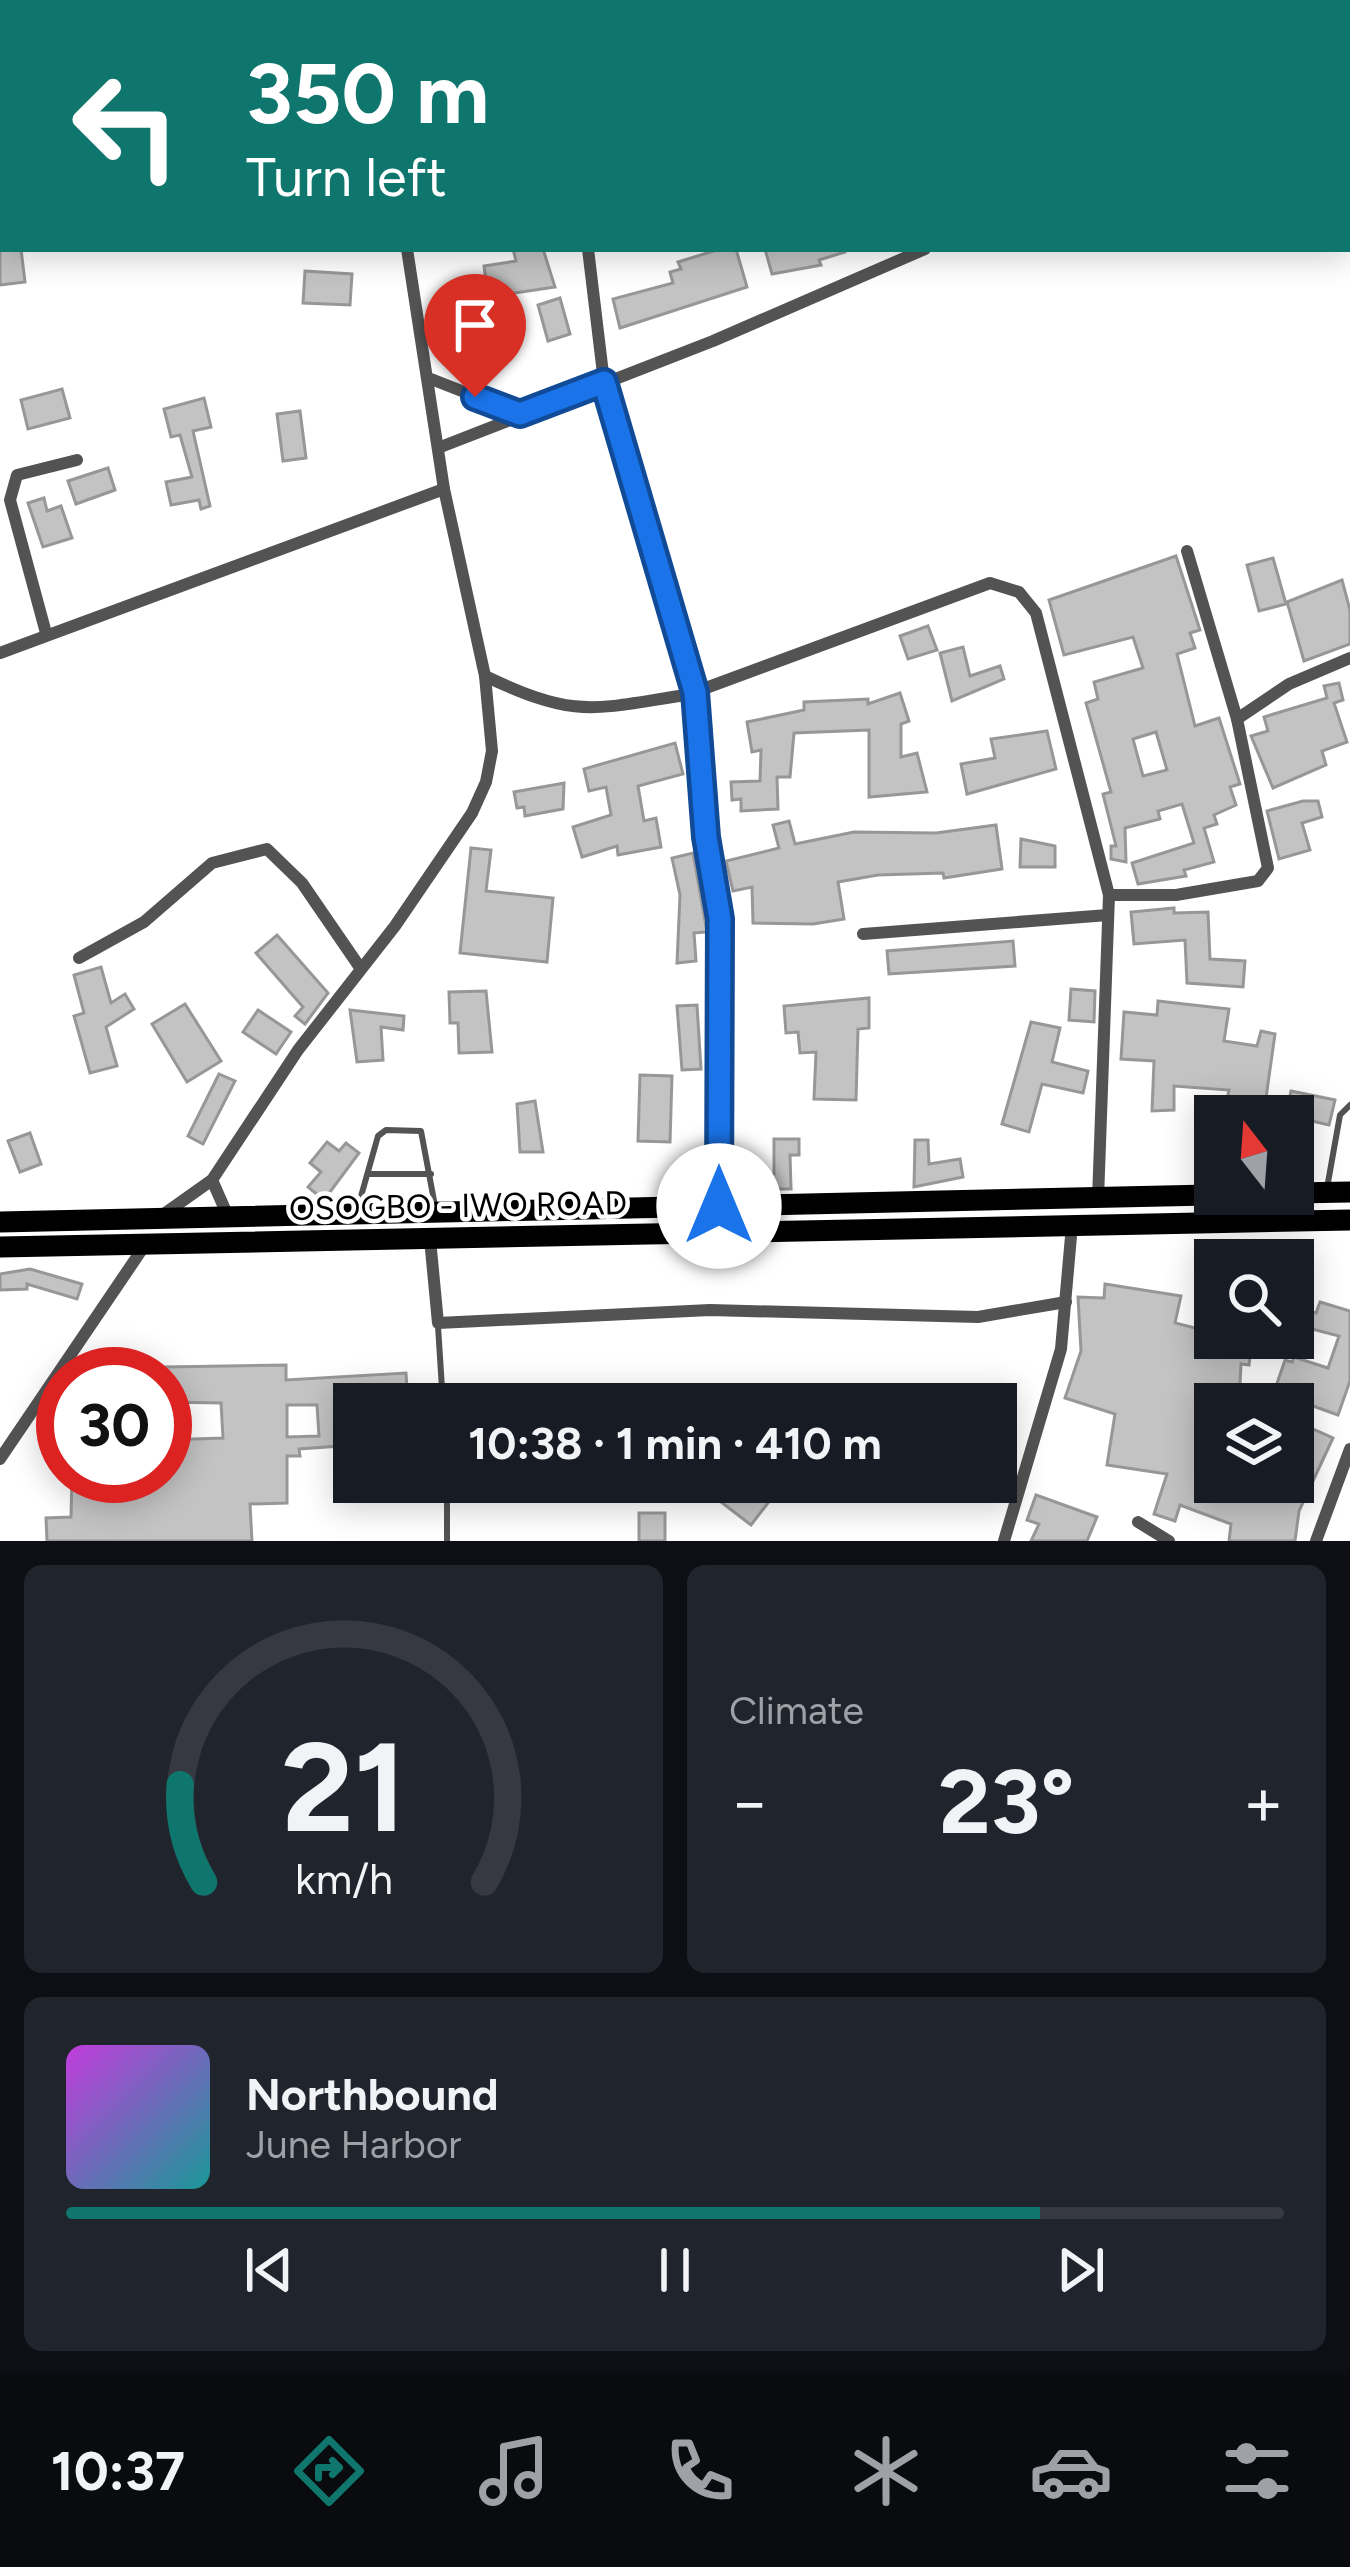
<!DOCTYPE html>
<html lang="en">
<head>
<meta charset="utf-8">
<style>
	:root { --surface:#171b24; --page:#20242c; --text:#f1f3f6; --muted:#9ea1a6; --line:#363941; --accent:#0f766e }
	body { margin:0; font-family:Figtree,sans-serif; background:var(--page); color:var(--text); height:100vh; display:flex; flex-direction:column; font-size:45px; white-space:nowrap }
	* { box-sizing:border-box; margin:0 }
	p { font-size:39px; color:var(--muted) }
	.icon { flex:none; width:66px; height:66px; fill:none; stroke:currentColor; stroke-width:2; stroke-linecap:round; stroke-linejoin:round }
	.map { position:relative; height:1541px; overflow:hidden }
	.details { display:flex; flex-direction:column; gap:24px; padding:24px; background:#0d0f14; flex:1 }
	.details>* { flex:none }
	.banner { position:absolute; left:0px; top:0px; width:1350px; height:252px; box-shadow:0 6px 30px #0003; background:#0f766e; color:#fff; overflow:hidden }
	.needle { width:78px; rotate:343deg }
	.controls { position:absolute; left:1194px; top:1095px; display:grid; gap:24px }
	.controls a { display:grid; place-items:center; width:120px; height:120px; border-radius:0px; background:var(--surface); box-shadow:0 6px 30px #0003; font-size:60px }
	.speed { position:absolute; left:36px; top:1347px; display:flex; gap:24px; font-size:60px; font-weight:700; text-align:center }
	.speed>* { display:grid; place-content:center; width:156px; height:156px; border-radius:50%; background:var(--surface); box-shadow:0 6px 30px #0003; line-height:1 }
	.speed .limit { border:18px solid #d22; background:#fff; color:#111 }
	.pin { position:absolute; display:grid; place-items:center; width:102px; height:102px; color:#fff; margin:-123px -51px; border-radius:50% 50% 50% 0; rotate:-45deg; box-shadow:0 0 12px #0007 }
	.pin .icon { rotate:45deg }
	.me { position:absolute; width:132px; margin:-66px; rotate:0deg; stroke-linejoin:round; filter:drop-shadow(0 0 9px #0008) }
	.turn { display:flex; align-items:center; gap:42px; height:252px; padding:0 48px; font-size:54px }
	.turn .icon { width:156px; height:156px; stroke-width:2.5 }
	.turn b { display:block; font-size:84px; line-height:102px }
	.big { font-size:90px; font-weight:700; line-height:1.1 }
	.details .widget { flex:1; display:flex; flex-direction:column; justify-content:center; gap:18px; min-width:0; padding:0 42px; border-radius:18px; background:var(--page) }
	.details .dial { align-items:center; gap:0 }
	.dial svg { height:312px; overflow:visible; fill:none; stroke:var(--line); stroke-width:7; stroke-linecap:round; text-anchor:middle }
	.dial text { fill:var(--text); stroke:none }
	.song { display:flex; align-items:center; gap:36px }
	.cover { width:144px; height:144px; border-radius:18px; background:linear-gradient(135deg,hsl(290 70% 55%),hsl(180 70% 35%)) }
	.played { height:12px; border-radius:6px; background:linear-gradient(90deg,var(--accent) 80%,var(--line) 80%) }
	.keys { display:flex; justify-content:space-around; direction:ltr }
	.heat { display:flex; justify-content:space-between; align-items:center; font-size:66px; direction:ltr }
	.details .tiles { flex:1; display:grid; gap:24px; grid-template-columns:1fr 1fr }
	.widget:last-child { grid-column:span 2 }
	.trip { position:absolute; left:333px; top:1383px; width:684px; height:120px; border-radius:0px; background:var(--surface); box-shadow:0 6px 30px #0003; font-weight:700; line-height:120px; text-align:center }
	.menu { display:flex; height:192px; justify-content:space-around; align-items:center; background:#090b0e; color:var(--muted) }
	.menu .icon { width:84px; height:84px }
	.menu .on { color:var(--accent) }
	.menu b { font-size:54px; color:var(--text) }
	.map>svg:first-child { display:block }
	.building { fill:#c3c3c3; stroke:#979797; stroke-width:3; fill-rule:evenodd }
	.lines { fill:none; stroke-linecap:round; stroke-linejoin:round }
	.lane { stroke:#535353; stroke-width:6 }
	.street { stroke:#535353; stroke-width:12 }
	.primary { stroke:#000; stroke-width:21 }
	.route-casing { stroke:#114b97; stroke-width:30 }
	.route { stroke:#1a73e8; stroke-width:21 }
	.labels { text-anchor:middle; stroke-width:9; stroke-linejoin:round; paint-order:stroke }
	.street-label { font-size:33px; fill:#000; stroke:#fff }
</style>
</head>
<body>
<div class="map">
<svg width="1350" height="1541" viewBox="0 0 1350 1541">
	<rect width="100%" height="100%" fill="#fff"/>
	<!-- building -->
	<g class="building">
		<polygon points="0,249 21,249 25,282 0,285"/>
		<polygon points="513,249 543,249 555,287 488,297 484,266 516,261"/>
		<polygon points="720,249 736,249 747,287 620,328 613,299 673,283 670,272 681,269 678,262"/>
		<polygon points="765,249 844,249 845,252 819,260 821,265 772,274"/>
		<polygon points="305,271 352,274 350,305 303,303"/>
		<polygon points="560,298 570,334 548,341 538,305"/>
		<polygon points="62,389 70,418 28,429 21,400"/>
		<polygon points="204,398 211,427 193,431 210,506 201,509 199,500 171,505 166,482 192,477 180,435 171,437 164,409"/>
		<polygon points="300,411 306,458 283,461 277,414"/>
		<polygon points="108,468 115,490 76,504 68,481"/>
		<polygon points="44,498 47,511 61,506 72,538 43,547 28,503"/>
		<path d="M 1176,556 L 1200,630 L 1190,633 L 1195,648 L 1177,654 L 1195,726 L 1219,718 L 1240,784 L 1230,787 L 1236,805 L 1214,815 L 1217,824 L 1204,828 L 1214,862 L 1184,870 L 1186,876 L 1138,884 L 1132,863 L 1194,843 L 1182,804 L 1158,811 L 1160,819 L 1125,828 L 1126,862 L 1111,859 L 1111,846 L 1116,846 L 1103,794 L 1111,792 L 1086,703 L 1098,699 L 1094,682 L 1143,668 L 1133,637 L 1064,655 L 1049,600 ZM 1156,732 L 1167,770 L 1143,776 L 1133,739 Z"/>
		<polygon points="1273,558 1286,604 1259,611 1247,565"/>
		<polygon points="1342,580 1350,610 1350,644 1304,661 1287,602"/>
		<polygon points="928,626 937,650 908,659 900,636"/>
		<polygon points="963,647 970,676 1000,666 1004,679 952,701 940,653"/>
		<polygon points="1339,683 1343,700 1334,703 1347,742 1322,751 1326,765 1273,788 1251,736 1268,731 1264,717 1327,698 1324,686"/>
		<polygon points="900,693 909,721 901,724 901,757 917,753 927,792 869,797 869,730 794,733 790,777 777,777 778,809 741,811 741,799 732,800 731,782 760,781 761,750 752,752 747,722 804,710 804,702 868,699 868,704"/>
		<polygon points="1047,731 1056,769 967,794 961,764 995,758 991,739"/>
		<polygon points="675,743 683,774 638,786 644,821 656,818 661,847 618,855 617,846 582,857 573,827 611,815 606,787 589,791 584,769"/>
		<polygon points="564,783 563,809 525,816 524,807 517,808 514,792"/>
		<polygon points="1303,801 1318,801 1322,817 1302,823 1310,850 1279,859 1267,811"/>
		<polygon points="789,821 795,844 854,832 936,833 996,825 1002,869 944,878 943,873 878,875 838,882 844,919 813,924 753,923 752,887 733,891 726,861 779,848 773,825"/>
		<polygon points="1021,839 1055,846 1055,867 1020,867"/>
		<polygon points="471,848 491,850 486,891 553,898 547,962 460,953"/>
		<polygon points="693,853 707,932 694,933 696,961 677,963 680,895 672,858"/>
		<polygon points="1174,908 1174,913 1208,912 1210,959 1245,961 1243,987 1187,983 1185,940 1134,944 1131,912"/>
		<polygon points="277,935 328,993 305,1024 295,1016 303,1007 256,953"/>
		<polygon points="1013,941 1015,966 889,974 887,951"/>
		<polygon points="101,967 111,1003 125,994 134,1009 106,1027 117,1066 90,1073 74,1016 84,1013 74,975"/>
		<polygon points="1071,989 1095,991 1094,1022 1069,1020"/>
		<polygon points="486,991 492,1052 459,1053 458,1023 450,1023 449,992"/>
		<polygon points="869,998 869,1028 858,1029 856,1100 814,1099 816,1052 800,1053 798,1032 786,1033 784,1006"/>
		<polygon points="1158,1001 1229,1009 1224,1041 1257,1046 1261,1031 1275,1034 1265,1105 1227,1099 1229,1090 1174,1086 1174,1110 1152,1111 1154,1061 1121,1059 1124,1012 1157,1015"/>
		<polygon points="185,1004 221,1061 187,1082 152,1024"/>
		<polygon points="697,1005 701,1069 682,1070 677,1006"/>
		<polygon points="258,1010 291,1032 276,1054 243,1032"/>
		<polygon points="350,1010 404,1016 403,1030 381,1027 383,1060 357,1062"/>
		<polygon points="1031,1022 1060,1028 1052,1062 1088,1071 1083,1093 1042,1084 1029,1132 1002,1124"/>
		<polygon points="219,1074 235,1081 203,1144 188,1136"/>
		<polygon points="640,1075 672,1076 670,1142 638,1141"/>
		<polygon points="1291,1091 1335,1100 1329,1125 1286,1115"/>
		<polygon points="535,1101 543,1152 520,1152 517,1104"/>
		<polygon points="30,1133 41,1164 20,1172 8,1141"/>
		<polygon points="774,1139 799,1139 799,1155 790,1155 791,1189 730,1189 730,1176 774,1174"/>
		<polygon points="915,1140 928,1140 929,1164 960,1159 963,1177 914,1187"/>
		<polygon points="327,1142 339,1151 346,1143 359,1153 324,1200 308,1187 321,1172 310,1163"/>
		<polygon points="30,1269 82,1284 77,1299 27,1284 27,1289 0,1290 0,1274"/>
		<polygon points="1105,1284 1181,1296 1175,1323 1203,1330 1210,1303 1215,1304 1215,1338 1252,1338 1249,1365 1241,1364 1239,1404 1215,1404 1215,1482 1293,1482 1293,1420 1333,1438 1299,1511 1295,1541 1229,1541 1231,1524 1180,1505 1175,1521 1154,1514 1167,1474 1107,1465 1115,1414 1065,1398 1081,1351 1078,1297 1104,1298"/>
		<polygon points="1320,1302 1350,1311 1350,1381 1338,1415 1274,1392 1285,1360 1292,1362 1294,1357 1328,1368 1339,1336 1293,1324 1293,1307 1316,1313"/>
		<path d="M 286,1365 L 286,1380 L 406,1373 L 408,1404 L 354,1404 L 354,1445 L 299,1449 L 300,1456 L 287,1456 L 287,1503 L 250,1504 L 252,1541 L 47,1541 L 46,1518 L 71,1517 L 72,1476 L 165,1476 L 165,1440 L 223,1438 L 221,1403 L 165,1402 L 165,1367 ZM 287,1405 L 317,1405 L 319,1436 L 287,1437 Z"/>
		<polygon points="695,1482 784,1482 751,1525"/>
		<polygon points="1036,1495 1097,1517 1087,1541 1031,1541 1039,1524 1027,1520"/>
		<rect x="639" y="1513" width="26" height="28"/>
	</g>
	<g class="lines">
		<!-- lane -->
		<g class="lane">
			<polyline points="370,1174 431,1174"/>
			<polyline points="1327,1188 1340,1115 1350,1105"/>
			<polyline points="358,1207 378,1136 386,1130 421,1131 435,1206"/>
			<polyline points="438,1326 443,1404"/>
			<polyline points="447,1541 447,1482"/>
		</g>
		<!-- street -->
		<g class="street">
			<polyline points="431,0 431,3"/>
			<polyline points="443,0 456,3"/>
			<polyline points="1205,0 1209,3"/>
			<polyline points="482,3 504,0"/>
			<polyline points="1347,32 1350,31"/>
			<polyline points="1347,116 1350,116"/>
			<polyline points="0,206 1,206"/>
			<polyline points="588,249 604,382 695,692 706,837 720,919 719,1206"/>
			<polyline points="431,379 518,413"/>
			<polyline points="438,448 713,341 925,249"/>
			<polyline points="46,633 10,500 17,475 77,460"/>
			<polyline points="0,653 444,489"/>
			<path d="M 485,676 C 580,721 594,708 693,694"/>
			<polyline points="695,692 990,583 1019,592 1036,613 1109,895 1098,1199"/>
			<polyline points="1237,719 1289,684 1350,658"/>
			<polyline points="1109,895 1176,895 1258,881 1268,868 1237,719 1187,551"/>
			<polyline points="863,934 1108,915"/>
			<polyline points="79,958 144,922 212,863 267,849 302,883 361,969"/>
			<polyline points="212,1180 227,1214"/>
			<polyline points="164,1214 212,1180 298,1050 395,926 472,813 486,782 492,751 485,676 444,489 407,249"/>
			<polyline points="430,1239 438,1323 710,1310 978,1317 1066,1302"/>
			<polyline points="0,1459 145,1245"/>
			<polyline points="1138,1522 1169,1541"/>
			<polyline points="1004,1541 1061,1349 1072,1225"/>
			<polyline points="1316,1541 1350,1449"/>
		</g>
		<!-- primary -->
		<g class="primary">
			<polyline points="1293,1193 1350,1192"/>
			<polyline points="0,1222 1254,1194"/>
			<polyline points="0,1247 1350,1220"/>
		</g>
	</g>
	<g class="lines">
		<!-- route casing -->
		<g class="route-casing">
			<polyline id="route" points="475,397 520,414 604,382 695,692 706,837 720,919 719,1206"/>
		</g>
		<!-- route -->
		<use href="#route" class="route"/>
	</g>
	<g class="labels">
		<!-- street labels -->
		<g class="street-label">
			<text transform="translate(458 1205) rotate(-1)" y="12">OSOGBO - IWO ROAD</text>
		</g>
	</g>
</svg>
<div class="controls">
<a><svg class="needle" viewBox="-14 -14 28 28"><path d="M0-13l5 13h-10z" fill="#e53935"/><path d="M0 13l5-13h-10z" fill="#9ea1a6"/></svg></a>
<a><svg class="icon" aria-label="search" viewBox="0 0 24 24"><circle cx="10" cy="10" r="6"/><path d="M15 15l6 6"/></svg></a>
<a><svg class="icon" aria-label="layers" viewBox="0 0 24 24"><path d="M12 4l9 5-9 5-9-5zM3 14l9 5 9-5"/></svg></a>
</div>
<div class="speed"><div class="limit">30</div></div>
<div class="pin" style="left:475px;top:397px;background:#d93025"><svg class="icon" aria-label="arrive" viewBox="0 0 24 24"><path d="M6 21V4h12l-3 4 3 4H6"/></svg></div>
<svg class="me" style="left:719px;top:1206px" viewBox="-20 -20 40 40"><circle r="19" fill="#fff"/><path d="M0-13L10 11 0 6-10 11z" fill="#1a73e8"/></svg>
<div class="trip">10:38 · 1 min · 410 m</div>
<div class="banner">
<div class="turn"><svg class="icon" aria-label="left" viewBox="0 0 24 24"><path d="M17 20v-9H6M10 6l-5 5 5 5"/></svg><div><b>350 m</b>Turn left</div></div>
</div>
</div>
<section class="details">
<div class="tiles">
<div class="widget dial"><svg viewBox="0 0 100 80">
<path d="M14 69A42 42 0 1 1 86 69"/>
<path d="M14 69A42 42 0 0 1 8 44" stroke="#0f766e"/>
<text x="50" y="56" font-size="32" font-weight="700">21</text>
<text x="50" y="72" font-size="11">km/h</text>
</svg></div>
<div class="widget"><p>Climate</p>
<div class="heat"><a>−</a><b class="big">23°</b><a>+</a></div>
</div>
<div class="widget">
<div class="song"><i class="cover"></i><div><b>Northbound</b><p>June Harbor</p></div></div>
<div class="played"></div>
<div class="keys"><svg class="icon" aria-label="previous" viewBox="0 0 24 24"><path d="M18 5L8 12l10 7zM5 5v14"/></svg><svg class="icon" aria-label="pause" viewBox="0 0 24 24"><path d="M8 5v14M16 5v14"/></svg><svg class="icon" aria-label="next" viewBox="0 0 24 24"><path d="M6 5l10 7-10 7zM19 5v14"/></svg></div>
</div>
</div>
</section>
<nav class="menu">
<b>10:37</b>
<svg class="icon on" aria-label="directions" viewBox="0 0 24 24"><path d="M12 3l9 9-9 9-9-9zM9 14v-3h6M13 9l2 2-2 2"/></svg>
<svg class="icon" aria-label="music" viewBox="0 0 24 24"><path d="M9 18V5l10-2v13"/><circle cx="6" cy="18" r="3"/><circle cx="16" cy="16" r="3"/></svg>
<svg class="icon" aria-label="phone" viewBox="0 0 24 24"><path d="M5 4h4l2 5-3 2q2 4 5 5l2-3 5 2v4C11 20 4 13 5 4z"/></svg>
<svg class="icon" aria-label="climate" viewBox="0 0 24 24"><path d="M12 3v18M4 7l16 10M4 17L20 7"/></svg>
<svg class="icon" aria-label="car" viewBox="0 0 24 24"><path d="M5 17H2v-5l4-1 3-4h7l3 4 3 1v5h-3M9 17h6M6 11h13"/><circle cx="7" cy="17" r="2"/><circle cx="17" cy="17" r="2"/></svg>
<svg class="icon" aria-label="filters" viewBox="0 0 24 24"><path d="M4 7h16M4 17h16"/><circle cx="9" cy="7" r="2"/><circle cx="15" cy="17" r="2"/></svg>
</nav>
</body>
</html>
